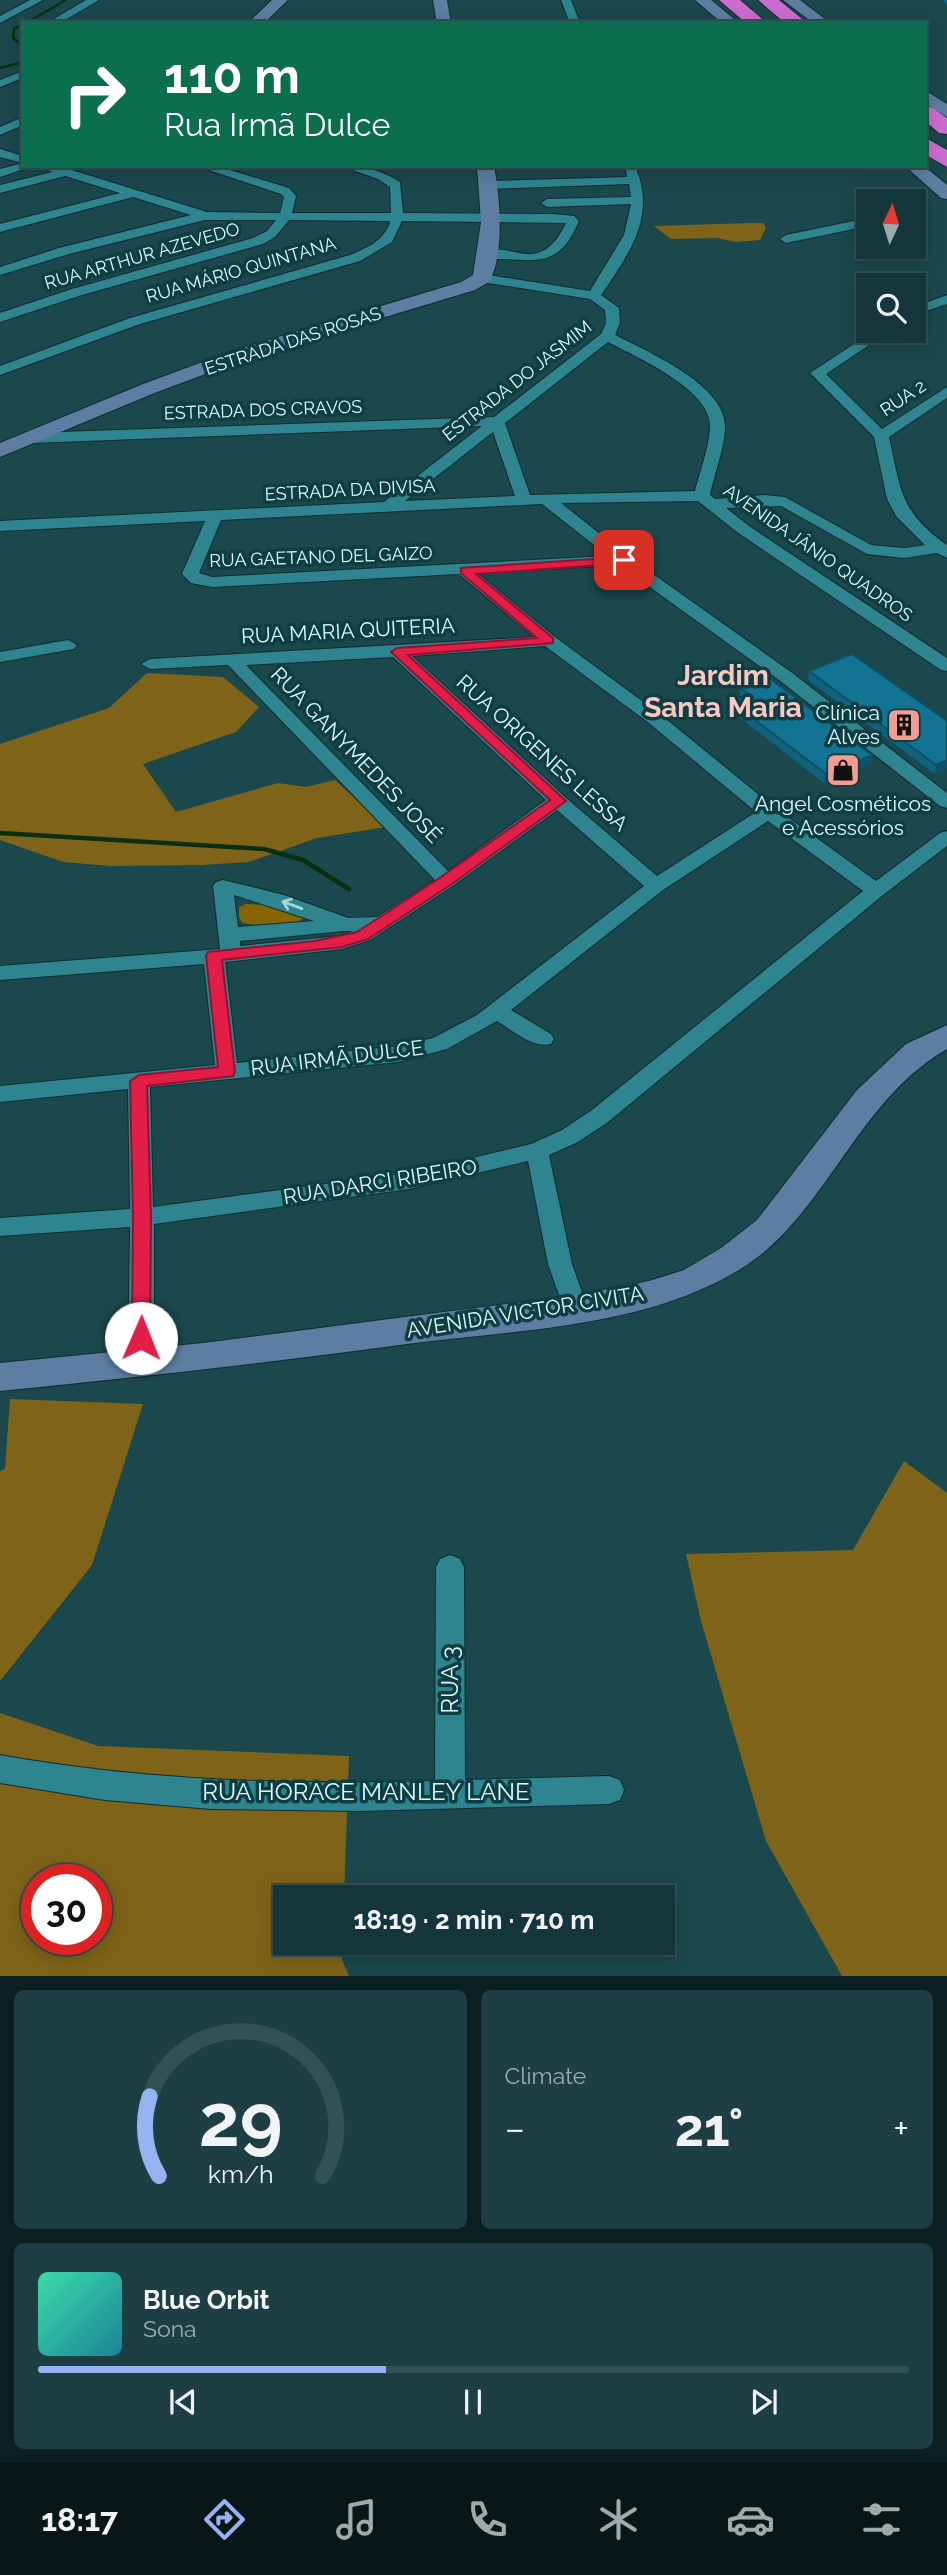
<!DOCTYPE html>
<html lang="en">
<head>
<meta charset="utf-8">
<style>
	:root { --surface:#14363a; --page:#1d3e42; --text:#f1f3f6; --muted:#9dabaf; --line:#335054; --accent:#95b2f1 }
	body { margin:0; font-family:Raleway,sans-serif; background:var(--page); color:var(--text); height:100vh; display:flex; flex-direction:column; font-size:26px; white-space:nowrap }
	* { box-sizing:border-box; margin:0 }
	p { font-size:23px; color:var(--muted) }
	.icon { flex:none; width:38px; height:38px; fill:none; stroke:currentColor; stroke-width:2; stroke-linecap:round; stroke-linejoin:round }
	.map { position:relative; height:1976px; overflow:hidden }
	.side { display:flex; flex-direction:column; gap:14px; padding:14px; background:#0b1e20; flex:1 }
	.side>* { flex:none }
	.top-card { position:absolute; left:21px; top:21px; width:906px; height:147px; border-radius:0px; box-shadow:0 4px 18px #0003,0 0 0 2px var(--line); background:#0b6e4f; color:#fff; overflow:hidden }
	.needle { width:46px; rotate:4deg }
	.fabs { position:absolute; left:856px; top:189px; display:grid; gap:14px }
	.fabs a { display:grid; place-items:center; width:70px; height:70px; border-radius:0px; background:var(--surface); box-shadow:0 4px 18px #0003,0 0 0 2px var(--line); font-size:35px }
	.speed { position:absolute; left:21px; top:1864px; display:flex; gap:14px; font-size:35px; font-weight:700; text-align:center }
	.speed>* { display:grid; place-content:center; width:91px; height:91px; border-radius:50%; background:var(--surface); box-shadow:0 4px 18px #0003,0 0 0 2px var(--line); line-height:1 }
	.speed .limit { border:10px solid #d22; background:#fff; color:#111 }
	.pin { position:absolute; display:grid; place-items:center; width:60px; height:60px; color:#fff; margin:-30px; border-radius:14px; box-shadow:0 4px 10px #0006 }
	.me { position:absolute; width:77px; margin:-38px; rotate:1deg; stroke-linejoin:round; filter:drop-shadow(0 0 5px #0008) }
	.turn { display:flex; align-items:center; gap:24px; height:147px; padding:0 28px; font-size:32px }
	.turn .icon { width:91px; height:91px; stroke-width:2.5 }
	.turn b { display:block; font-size:49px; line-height:60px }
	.big { font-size:52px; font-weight:700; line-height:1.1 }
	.side .tile { flex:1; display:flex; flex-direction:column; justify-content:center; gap:10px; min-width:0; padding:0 24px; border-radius:10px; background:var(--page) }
	.side .dial { align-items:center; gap:0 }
	.dial svg { height:182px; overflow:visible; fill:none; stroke:var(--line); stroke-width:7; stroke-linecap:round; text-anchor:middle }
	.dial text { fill:var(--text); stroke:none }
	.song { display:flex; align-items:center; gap:21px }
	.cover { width:84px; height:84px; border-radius:10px; background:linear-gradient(135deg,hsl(160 70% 55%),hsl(190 70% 35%)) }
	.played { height:7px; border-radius:4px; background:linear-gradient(90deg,var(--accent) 40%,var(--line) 40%) }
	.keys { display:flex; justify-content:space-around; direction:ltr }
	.heat { display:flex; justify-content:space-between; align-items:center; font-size:38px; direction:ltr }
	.side .tiles { flex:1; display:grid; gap:14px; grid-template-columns:1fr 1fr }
	.tile:last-child { grid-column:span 2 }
	.trip { position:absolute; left:273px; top:1885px; width:402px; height:70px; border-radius:0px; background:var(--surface); box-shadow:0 4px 18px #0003,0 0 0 2px var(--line); font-weight:700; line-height:70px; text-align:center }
	.menu { display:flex; height:112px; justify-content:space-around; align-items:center; background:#081617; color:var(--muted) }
	.menu .icon { width:49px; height:49px }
	.menu .active { color:var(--accent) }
	.menu b { font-size:32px; color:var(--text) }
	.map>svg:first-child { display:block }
	.green { fill:#866503 }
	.forest { fill:#7f6319; fill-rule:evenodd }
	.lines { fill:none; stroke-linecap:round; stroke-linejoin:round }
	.stream-far1 { stroke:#083010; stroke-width:2.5 }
	.stream { stroke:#083010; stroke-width:4.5 }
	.street-casing { stroke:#112b2f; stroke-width:2 }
	.secondary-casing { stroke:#112b2f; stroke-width:2 }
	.highway-casing { stroke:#112b2f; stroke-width:2 }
	.street { fill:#2e858f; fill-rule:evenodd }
	.secondary { fill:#5d7ea2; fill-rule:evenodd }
	.highway { fill:#cc6cce; fill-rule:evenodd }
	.wall { fill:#0f637e }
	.shaded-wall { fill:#0d5067 }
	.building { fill:#127393; stroke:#0d5067; stroke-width:2 }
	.oneway { stroke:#a6d6dc }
	.route { fill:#e11d48; stroke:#92132f; stroke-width:2 }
	.labels { text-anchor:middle; stroke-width:7; stroke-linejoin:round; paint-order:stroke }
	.far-street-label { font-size:18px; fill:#daf9fd; stroke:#0e3d42 }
	.street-label { font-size:21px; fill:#daf9fd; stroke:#0e3d42 }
	.poi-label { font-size:21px; fill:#daf9fd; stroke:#0e3d42; text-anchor:end }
	.near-street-label { font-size:24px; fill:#daf9fd; stroke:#0e3d42 }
	.district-label { font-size:28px; font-weight:bold; fill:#fbc8c1; stroke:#0e3d42 }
</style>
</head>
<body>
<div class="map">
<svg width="947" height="1977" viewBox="0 0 947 1977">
	<rect width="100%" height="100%" fill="#1b484d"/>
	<!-- green -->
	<path class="green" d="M 246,904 L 265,905 L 304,918 C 292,928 258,926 243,923 L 239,918 L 239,907 Z"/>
	<!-- forest -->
	<g class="forest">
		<polygon points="751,223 763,223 766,228 760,240 736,242 717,238 671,239 654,226"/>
		<polygon points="147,673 223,677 259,707 236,732 143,764 176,812 278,783 306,787 335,780 386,827 317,838 249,862 201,865 110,866 63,862 0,840 0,744 109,708"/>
		<polygon points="10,1399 143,1404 92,1565 0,1681 0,1471 5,1469"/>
		<polygon points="904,1461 947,1493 947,1976 842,1976 766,1841 701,1621 686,1554 853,1550"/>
		<path d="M 0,1713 L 98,1746 L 349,1756 L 344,1897 L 285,1897 L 285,1942 L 343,1943 L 342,1960 L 349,1976 L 0,1977 ZM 37,1880 L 96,1880 L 96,1939 L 37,1939 Z"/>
	</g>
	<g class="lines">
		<!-- stream-far1 -->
		<g class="stream-far1">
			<polyline points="26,23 66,0"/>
			<polyline points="23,24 14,29 13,38 23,46"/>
			<polyline points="0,68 23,62"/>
		</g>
		<!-- stream -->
		<polyline class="stream" points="0,833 264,849 303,860 349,889"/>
		<!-- street casing -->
		<g class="street-casing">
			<g id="street">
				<polygon points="30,0 43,0 0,23 0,16"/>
				<polygon points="86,0 99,0 60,23 47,23"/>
				<polygon points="561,0 571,0 580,23 570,23"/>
				<polygon points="23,71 23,78 0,87 0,80"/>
				<polygon points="23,117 23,125 0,135 0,127"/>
				<polygon points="0,149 23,156 23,166 33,166 0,177 0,169 23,163 0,157"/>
				<path d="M 40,166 L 59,166 L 207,212 L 280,213 L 284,197 L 281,194 L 197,166 L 217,166 L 289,188 L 296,196 L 292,213 L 391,213 L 390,187 L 378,179 L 341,166 C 364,166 381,170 400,182 L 403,213 L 553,214 L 574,216 L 579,221 C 563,258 548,263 508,259 C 499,259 489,260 481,254 C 506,235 538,282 566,223 L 402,221 L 392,242 L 360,261 L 140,324 L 0,375 L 0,366 L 130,318 L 350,255 C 367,248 383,241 390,223 L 390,221 L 289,220 L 276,236 L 263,244 L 82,295 L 0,322 L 0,313 L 72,289 L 253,238 L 267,231 L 276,220 L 205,220 L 69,254 L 0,275 L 0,267 L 59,248 L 191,215 L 133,197 L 0,232 L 0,224 L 120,193 L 65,176 L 0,193 L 0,185 L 52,172 Z"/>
				<path d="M 625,166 L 635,166 C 657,215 630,253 601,295 L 619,308 L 620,323 L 615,335 C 646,351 724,384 725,425 C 726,444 714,475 710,495 L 715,499 L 764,495 L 785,497 L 871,545 L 904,548 L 925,545 L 896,516 L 887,499 L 874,437 L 810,373 L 874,331 L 890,331 L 826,374 L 882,429 L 947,387 L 947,398 L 889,437 C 901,490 900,512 947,545 L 947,558 L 937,553 L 904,558 L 867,554 L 781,506 L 726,508 L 749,526 L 947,658 L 947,671 L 941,670 L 737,532 L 698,501 L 561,503 L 629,557 L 791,672 L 947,793 L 947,808 L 940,806 L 779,680 L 619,565 L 477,573 L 555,637 L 661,715 L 775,808 L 876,881 L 940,833 L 947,831 L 947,846 L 883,895 L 608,1122 L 578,1142 L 549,1155 L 572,1264 L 588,1309 L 585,1316 L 576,1319 L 567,1316 L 564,1309 L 548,1264 L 528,1161 L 409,1189 L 154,1224 L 154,1363 L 150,1370 L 141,1373 L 132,1370 L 128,1363 L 130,1227 L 0,1236 L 0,1218 L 130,1209 L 128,1089 L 0,1102 L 0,1086 L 215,1065 L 204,964 L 0,980 L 0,966 L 220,949 L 213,886 L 216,882 L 223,880 L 284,895 L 348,918 L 377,917 L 435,880 L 228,665 L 150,669 L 141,664 L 150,659 L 534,637 L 459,574 L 212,587 L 191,583 L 182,574 L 205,521 L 0,531 L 0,521 L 384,502 L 482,426 L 31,443 L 23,438 L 31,433 L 494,417 L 601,334 L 606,323 L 605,310 L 590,299 L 482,282 L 475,278 L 482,274 L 590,291 L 624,235 L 631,204 L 547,207 L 541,203 L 547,199 L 631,197 L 629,184 L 490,189 L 484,185 L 490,181 L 627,177 ZM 608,342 C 636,357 712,390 710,427 C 709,448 700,471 695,491 L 530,495 L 505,423 ZM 493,432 L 515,496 L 405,501 ZM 542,504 L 608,556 L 212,577 L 199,573 L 221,520 ZM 545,646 L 649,723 L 756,812 L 657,876 L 565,797 L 412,656 ZM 393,657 L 546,800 L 448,871 L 246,665 ZM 557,810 L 644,886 L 477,1015 L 433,1038 L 398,1046 L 237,1063 L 225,962 L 342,949 L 370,940 L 454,885 ZM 768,821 L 863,891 L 592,1110 L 562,1130 L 531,1144 L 409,1173 L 153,1207 L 150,1087 L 398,1062 L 447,1049 L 497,1021 C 512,1030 533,1049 551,1044 L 554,1039 L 551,1034 L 511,1010 L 663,890 ZM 234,895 L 314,921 L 238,927 ZM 343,931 L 353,931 L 340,936 L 240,946 L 240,941 Z"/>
				<polygon points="868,218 868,226 786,243 780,239 786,235"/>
				<polygon points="947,295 947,304 914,315 914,307"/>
				<polygon points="68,640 77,645 74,649 0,662 0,652"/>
				<path d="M 450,1555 L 460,1559 L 464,1567 L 465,1780 L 609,1776 L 620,1780 L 624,1790 L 620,1800 L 609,1804 L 360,1811 L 211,1809 L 105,1800 L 0,1783 L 0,1755 C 145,1781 288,1785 435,1781 L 436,1567 L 440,1559 Z"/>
			</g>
		</g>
		<!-- secondary casing -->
		<g class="secondary-casing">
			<g id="secondary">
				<polygon points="272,0 288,0 264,23 248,23"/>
				<polygon points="433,0 447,0 450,18 448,23 433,23 436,18"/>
				<polygon points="695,0 711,0 739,23 722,23"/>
				<polygon points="783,0 800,0 830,23 813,23"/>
				<polygon points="926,91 947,104 947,117 926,104"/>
				<path d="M 477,166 L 494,166 C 500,196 505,255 489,282 L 475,290 L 249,358 L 157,392 L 0,457 L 0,443 L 143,384 L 235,350 L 461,282 L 473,275 L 481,222 Z"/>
				<polygon points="905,166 924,166 947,185 947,199 941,198"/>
				<path d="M 947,1025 L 947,1049 C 856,1101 826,1216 742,1268 C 649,1326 529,1329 423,1342 C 282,1361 141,1377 0,1391 L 0,1363 L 203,1343 L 576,1295 L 649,1281 L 684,1270 L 721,1248 L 757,1220 L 857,1090 L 906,1044 Z"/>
			</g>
		</g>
		<!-- highway casing -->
		<g class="highway-casing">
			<g id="highway">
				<polygon points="719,0 740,0 767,23 746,23"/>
				<polygon points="758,0 779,0 807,23 785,23"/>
				<polygon points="926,106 933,108 947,118 947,134 939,133 926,122"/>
				<polygon points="926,138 947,150 947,167 926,155"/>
			</g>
		</g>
		<!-- street -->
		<use href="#street" class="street"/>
		<!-- secondary -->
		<use href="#secondary" class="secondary"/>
		<!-- highway -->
		<use href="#highway" class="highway"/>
	</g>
	<!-- wall -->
	<g class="wall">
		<polygon points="943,0 947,0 947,6 943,1"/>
		<polygon points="809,671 947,721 935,774 808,680"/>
		<polygon points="740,688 872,755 871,764 824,783 730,710 730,701 740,697"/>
	</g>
	<!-- shaded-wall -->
	<g class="shaded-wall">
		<polygon points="872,755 871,764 824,783 826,774"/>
		<polygon points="947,760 947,768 935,774 936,765"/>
	</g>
	<!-- building -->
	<g class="building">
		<polygon points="852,654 947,721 947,760 936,765 809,671"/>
		<polygon points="768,677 872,755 826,774 730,701 749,694 740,688"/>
	</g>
	<!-- one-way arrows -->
	<defs><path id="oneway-shaft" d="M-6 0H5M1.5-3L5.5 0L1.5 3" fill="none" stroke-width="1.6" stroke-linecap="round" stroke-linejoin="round" transform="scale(1.75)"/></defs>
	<use class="oneway" href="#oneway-shaft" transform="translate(292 905) rotate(-160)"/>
	<!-- route -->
	<polygon class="route" points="624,557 628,558 628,563 476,574 553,638 553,643 408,655 566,801 452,884 368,939 342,947 222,960 235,1072 233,1076 147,1086 151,1217 150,1338 148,1344 141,1346 134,1344 132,1338 133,1217 130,1081 139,1075 218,1067 206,956 208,952 315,941 357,932 441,877 550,800 391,652 397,648 537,638 461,573 461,568"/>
	<!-- icons -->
	<defs>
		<g id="building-square" transform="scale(1.75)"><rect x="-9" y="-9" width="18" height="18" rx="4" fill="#f59c92" stroke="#0e3d42"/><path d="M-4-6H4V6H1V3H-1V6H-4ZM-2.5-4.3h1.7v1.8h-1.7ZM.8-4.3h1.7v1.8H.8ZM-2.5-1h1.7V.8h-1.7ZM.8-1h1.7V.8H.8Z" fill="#111"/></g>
		<g id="shop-square" transform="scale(1.75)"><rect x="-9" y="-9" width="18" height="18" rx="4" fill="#f59c92" stroke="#0e3d42"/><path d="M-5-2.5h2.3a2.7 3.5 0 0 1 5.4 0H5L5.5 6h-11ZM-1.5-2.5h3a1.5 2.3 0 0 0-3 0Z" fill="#111"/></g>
	</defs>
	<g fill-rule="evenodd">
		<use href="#building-square" x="904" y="725"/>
		<use href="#shop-square" x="843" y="770"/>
	</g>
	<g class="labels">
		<!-- far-street labels -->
		<g class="far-street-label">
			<text transform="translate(142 256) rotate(-16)" y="6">RUA ARTHUR AZEVEDO</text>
			<text transform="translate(241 270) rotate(-16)" y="6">RUA MÁRIO QUINTANA</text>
			<text transform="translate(293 341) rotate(-18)" y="6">ESTRADA DAS ROSAS</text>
			<text transform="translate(517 381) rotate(-38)" y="6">ESTRADA DO JASMIM</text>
			<text transform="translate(903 398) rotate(-34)" y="6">RUA 2</text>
			<text transform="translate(263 410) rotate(-2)" y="6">ESTRADA DOS CRAVOS</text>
			<text transform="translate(350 490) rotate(-3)" y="6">ESTRADA DA DIVISA</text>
			<text transform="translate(818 553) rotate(35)" y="6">AVENIDA JÂNIO QUADROS</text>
			<text transform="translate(321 557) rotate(-2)" y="6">RUA GAETANO DEL GAIZO</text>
		</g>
		<!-- street labels -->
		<g class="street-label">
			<text transform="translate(348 631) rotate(-3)" y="7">RUA MARIA QUITERIA</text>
			<text transform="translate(542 753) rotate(42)" y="7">RUA ORIGENES LESSA</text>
			<text transform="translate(356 755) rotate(46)" y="7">RUA GANYMEDES JOSÉ</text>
			<text transform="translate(337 1058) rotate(-7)" y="7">RUA IRMÃ DULCE</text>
			<text transform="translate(380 1182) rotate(-9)" y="7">RUA DARCI RIBEIRO</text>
			<text transform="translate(525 1312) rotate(-9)" y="7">AVENIDA VICTOR CIVITA</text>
		</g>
		<!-- poi labels -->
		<g class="poi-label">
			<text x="880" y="720">Clínica<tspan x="880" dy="24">Alves</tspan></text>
			<text x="843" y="811" text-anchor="middle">Angel Cosméticos<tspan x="843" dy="24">e Acessórios</tspan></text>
		</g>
		<!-- near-street labels -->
		<g class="near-street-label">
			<text transform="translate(450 1680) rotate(-90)" y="8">RUA 3</text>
			<text x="366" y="1800">RUA HORACE MANLEY LANE</text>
		</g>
		<!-- district labels -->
		<g class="district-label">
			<text x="723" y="685">Jardim<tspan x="723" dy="32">Santa Maria</tspan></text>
		</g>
	</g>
</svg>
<div class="fabs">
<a><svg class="needle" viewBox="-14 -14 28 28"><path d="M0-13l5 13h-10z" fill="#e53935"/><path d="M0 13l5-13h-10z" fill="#9dabaf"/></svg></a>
<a><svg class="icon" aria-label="search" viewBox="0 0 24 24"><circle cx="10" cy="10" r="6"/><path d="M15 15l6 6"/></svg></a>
</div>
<div class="speed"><div class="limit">30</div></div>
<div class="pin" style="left:624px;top:560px;background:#d93025"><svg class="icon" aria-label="arrive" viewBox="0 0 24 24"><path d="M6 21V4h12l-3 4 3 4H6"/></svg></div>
<svg class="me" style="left:141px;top:1338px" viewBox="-20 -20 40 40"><circle r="19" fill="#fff"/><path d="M0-13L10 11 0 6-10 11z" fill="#e11d48"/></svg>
<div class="trip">18:19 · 2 min · 710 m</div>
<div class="top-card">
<div class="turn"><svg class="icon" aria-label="right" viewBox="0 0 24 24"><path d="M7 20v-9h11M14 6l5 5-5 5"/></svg><div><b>110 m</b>Rua Irmã Dulce</div></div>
</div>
</div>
<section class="side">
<div class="tiles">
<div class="tile dial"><svg viewBox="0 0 100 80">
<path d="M14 69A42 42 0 1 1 86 69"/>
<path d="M14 69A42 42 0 0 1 10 34" stroke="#95b2f1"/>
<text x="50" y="56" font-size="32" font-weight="700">29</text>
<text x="50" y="72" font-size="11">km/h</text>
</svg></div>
<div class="tile"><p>Climate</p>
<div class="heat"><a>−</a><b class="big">21°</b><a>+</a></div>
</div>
<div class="tile">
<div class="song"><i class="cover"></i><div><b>Blue Orbit</b><p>Sona</p></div></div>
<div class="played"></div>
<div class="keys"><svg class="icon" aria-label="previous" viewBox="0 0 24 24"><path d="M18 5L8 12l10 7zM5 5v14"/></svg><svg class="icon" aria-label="pause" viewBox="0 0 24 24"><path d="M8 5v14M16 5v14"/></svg><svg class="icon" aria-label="next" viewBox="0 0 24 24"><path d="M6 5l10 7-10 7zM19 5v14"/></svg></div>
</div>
</div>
</section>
<nav class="menu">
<b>18:17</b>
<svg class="icon active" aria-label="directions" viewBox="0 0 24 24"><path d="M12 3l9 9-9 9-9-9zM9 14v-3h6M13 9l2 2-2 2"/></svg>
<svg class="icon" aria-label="music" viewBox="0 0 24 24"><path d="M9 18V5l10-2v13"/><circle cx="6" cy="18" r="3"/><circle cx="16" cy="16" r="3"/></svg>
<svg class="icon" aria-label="phone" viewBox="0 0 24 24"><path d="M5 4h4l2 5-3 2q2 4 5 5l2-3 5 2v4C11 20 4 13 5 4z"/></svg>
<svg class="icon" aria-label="climate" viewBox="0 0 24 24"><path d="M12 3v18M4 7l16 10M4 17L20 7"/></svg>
<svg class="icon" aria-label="car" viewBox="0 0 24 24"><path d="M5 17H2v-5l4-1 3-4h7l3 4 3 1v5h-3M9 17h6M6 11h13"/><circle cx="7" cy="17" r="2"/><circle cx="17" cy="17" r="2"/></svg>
<svg class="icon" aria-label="filters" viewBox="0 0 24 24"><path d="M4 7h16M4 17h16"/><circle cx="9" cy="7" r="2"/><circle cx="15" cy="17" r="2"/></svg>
</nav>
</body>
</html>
